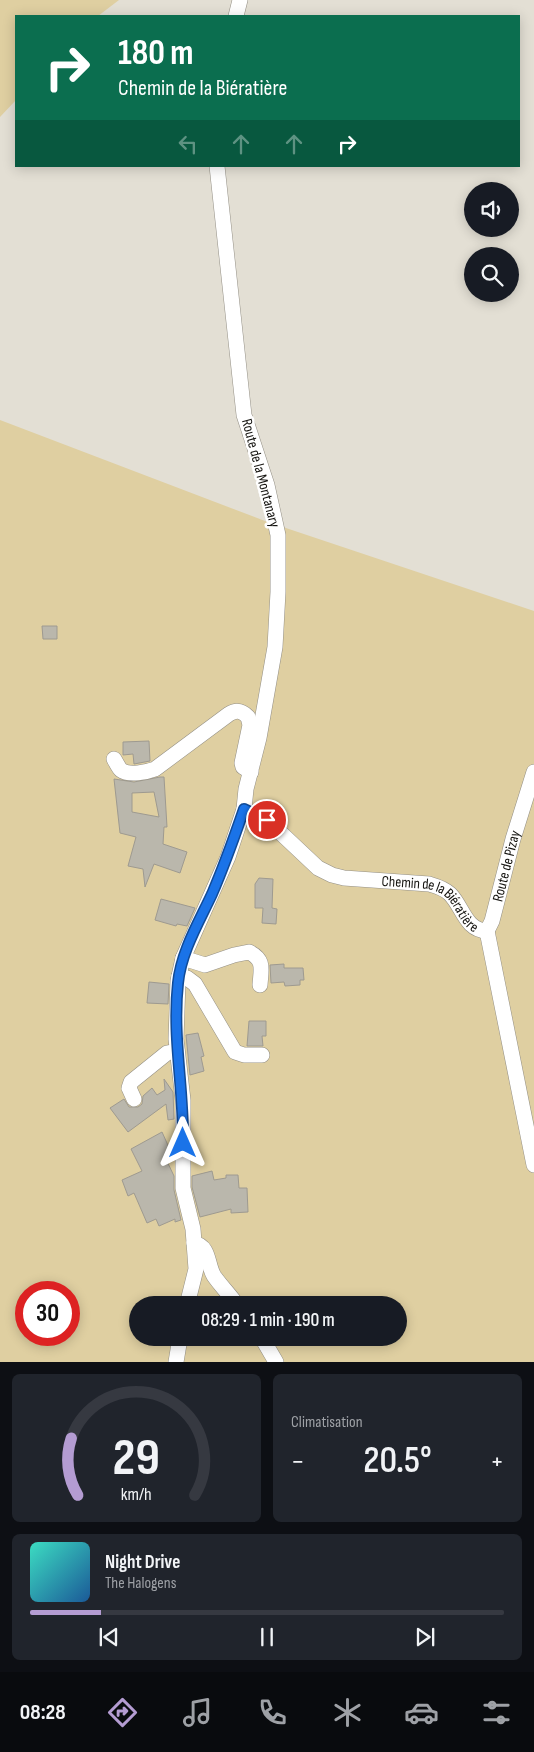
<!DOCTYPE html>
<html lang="fr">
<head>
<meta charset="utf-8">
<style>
	:root { --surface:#171b24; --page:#20242c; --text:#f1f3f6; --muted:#9ea1a6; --line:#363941; --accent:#b49cd2 }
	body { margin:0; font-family:"Sofia Sans Condensed",sans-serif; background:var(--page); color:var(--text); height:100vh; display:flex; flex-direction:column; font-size:19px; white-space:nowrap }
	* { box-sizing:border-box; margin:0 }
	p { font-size:16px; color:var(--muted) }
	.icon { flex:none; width:28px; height:28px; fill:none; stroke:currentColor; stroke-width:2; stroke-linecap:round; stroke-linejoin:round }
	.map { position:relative; height:1362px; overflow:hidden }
	.sheet { display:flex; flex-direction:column; gap:12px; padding:12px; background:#0d0f14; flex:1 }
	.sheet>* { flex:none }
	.banner { position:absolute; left:15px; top:15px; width:505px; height:152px; border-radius:0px; box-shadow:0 2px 12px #0003; background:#0b6e4f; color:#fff; overflow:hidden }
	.buttons { position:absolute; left:464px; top:182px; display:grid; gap:10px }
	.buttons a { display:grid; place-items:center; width:55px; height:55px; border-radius:50%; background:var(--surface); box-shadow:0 2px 12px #0003; font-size:25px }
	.speed { position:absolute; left:15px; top:1281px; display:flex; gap:10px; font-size:25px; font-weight:700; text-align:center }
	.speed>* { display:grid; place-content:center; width:65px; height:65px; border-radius:50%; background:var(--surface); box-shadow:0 2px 12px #0003; line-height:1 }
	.speed .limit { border:8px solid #d22; background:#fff; color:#111 }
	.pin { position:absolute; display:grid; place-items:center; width:42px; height:42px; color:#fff; margin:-21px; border:2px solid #fff; border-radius:50%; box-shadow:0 1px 5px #0007 }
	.me { position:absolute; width:55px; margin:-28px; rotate:0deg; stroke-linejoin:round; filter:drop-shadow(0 0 4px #0008) }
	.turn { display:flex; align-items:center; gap:18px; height:105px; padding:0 20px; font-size:22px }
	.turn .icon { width:65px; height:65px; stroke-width:2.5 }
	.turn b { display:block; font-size:35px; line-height:42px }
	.lanes { display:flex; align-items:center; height:48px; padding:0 20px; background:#0003; justify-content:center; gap:25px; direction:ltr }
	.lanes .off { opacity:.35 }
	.big { font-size:38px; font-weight:600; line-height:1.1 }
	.sheet .widget { flex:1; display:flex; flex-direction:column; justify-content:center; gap:8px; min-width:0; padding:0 18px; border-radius:8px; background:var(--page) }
	.sheet .dial { align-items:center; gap:0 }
	.dial svg { height:130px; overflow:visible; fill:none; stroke:var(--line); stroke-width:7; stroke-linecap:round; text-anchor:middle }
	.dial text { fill:var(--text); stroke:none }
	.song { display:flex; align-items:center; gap:15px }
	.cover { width:60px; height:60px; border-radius:8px; background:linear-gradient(135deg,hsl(170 70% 55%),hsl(210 70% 35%)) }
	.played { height:5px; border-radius:2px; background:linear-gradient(90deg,var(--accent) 15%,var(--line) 15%) }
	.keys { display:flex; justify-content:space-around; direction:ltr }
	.heat { display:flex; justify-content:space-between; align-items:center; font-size:28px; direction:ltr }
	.sheet .tiles { flex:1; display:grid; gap:12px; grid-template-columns:1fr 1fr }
	.widget:last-child { grid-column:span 2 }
	.trip { position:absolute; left:129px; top:1296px; width:278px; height:50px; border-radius:25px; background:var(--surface); box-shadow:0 2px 12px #0003; font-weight:600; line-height:50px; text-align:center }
	.dock { display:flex; height:80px; justify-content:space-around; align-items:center; background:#090b0e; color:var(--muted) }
	.dock .icon { width:35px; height:35px }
	.dock .current { color:var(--accent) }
	.dock b { font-size:22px; color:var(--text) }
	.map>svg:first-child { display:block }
	.green { fill:#dfcfa1; fill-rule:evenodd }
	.building { fill:#bab7ac; stroke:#9e9a90; fill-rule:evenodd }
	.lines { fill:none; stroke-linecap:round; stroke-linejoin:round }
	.minor-casing { stroke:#949086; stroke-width:16 }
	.minor { stroke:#fff; stroke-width:15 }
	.route-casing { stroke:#114b97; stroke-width:12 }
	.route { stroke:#1a73e8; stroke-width:9 }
	.labels { text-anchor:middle; stroke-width:5; stroke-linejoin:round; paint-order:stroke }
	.street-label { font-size:15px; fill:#161511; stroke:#fff }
</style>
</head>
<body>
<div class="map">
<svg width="534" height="1362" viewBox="0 0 534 1362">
	<rect width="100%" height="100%" fill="#e3dfd4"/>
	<!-- green -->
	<g class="green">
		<polygon points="0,0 119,0 98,16 16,16 16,100 0,117"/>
		<path d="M 0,420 L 265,521 L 534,611 L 534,1362 L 0,1362 ZM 26,1292 L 69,1292 L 69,1335 L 26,1335 ZM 138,1305 L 398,1305 L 398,1338 L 138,1338 Z"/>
	</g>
	<!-- building -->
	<g class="building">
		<polygon points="42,626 57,626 57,639 43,639"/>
		<polygon points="149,741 150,761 134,764 133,754 123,755 123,742"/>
		<path d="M 160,777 L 164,777 L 167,827 L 164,827 L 163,844 L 187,852 L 180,873 L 154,864 L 145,887 L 143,869 L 128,866 L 136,837 L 120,833 L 114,779 L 134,782 ZM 154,792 L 159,817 L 132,812 L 132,793 Z"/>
		<polygon points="259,878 273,879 272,908 277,909 276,924 262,923 263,908 255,908 255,884"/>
		<polygon points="161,899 195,908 187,926 177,924 176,926 155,920"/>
		<polygon points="284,964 284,968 303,968 304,980 300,980 300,985 285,986 284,982 271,983 270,965"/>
		<polygon points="149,982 169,984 168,1004 147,1003"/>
		<polygon points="249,1021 266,1021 266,1036 262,1036 263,1046 247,1046"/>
		<polygon points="198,1033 204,1056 201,1057 204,1071 190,1075 186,1035"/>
		<polygon points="164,1079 173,1092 174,1119 168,1120 166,1104 128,1132 110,1108 124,1099 129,1107 138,1107 142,1104 143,1096 152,1088 157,1095 165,1090"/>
		<polygon points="162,1132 171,1152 164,1155 174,1176 174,1190 181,1220 175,1222 175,1219 159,1226 156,1219 147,1223 134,1193 128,1196 122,1180 142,1171 131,1149"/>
		<polygon points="212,1171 214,1180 226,1178 226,1175 238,1175 239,1188 247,1188 248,1212 231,1213 231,1209 200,1217 192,1187 192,1176"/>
	</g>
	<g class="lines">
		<!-- minor casing -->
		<g class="minor-casing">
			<g id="minor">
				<polyline points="236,16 240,0"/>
				<path d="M 114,759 C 116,762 118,767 121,770 C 129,776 147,772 155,769 L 229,714 C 237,709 242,711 248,717 L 250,725 L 242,763 L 243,767 L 251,772"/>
				<path id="s1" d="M 244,809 L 267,820 L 318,868 L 332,875 L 344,878 L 429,884 C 436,886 444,888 450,894 C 463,907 465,930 487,931"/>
				<polyline points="487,931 534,1165"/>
				<path id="s2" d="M 487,931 L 492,921 L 513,839 L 534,772"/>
				<path d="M 183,958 L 205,965 L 234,955 L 249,952 C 265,960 261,969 260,985"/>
				<polyline points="179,976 187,978 195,984 235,1052 244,1055 262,1055"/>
				<polyline points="134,1099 129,1088 131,1082 167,1053 177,1051"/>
				<path d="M 194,1243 C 210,1246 207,1265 214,1276 C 221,1286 230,1295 237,1305"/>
				<polyline points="187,1305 196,1269 193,1229 183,1188 183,1100 176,1039 178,981 183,958 228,857 244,809 246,789 259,738 275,647 278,592 278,535 267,485 244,415 217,166"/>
				<polyline points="262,1338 276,1362"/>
				<polyline points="176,1362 180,1338"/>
			</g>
		</g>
		<!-- minor -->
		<use href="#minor" class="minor"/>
	</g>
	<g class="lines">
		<!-- route casing -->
		<g class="route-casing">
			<path id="route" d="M 183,1143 C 184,1089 172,1037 178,983 C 181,952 199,922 212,894 C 224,866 234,838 244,809 L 267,820"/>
		</g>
		<!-- route -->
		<use href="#route" class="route"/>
	</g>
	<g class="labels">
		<!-- street labels -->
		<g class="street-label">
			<text transform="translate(261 473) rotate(75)" y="5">Route de la Montanary</text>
			<text dy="5" stroke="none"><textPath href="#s2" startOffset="68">Route de Pizay</textPath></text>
			<text dy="5" stroke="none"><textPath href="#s1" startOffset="219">Chemin de la Biératière</textPath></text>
		</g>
	</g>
</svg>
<div class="buttons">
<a><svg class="icon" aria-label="sound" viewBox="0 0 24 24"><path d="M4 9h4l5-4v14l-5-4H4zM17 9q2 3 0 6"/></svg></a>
<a><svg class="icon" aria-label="search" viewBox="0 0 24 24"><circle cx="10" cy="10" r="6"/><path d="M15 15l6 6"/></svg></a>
</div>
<div class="speed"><div class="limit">30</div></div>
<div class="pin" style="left:267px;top:820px;background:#d93025"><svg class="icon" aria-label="arrive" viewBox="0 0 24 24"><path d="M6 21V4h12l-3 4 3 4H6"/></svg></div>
<svg class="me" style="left:183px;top:1143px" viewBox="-20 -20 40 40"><path d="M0-17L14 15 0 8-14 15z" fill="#1a73e8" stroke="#fff" stroke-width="4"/></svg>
<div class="trip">08:29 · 1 min · 190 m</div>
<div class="banner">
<div class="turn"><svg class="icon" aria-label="right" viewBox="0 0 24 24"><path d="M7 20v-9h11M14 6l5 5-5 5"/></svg><div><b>180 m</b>Chemin de la Biératière</div></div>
<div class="lanes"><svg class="icon off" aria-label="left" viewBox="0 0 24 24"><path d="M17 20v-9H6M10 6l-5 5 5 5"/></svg><svg class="icon off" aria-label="ahead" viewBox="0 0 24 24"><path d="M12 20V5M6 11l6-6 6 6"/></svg><svg class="icon off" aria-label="ahead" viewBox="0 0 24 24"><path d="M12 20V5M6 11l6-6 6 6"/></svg><svg class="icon" aria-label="right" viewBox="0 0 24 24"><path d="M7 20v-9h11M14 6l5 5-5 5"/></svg></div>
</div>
</div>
<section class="sheet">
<div class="tiles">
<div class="widget dial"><svg viewBox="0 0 100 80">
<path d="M14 69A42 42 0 1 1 86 69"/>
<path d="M14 69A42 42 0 0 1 10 34" stroke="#b49cd2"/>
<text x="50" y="56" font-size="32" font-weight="700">29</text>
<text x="50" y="72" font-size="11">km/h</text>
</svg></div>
<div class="widget"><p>Climatisation</p>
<div class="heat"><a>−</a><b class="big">20.5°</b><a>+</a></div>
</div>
<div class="widget">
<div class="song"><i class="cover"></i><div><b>Night Drive</b><p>The Halogens</p></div></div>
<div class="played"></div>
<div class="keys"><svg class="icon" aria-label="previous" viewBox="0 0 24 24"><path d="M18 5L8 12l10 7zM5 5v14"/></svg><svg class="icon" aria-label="pause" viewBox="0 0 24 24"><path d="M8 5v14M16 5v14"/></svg><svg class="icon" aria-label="next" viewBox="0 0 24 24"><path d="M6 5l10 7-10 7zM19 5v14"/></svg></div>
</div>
</div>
</section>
<nav class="dock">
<b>08:28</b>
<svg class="icon current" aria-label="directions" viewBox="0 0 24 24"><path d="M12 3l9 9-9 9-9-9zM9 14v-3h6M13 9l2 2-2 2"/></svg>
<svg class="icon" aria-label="music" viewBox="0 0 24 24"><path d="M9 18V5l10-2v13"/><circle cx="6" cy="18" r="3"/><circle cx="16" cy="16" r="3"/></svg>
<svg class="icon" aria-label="phone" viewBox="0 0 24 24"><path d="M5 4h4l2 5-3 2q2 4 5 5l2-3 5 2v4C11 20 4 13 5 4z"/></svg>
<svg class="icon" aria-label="climate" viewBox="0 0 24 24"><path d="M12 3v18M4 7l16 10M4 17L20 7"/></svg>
<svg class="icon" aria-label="car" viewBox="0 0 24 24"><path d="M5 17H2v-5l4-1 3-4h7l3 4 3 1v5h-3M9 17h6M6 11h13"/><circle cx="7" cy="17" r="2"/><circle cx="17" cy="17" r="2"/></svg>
<svg class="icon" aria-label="filters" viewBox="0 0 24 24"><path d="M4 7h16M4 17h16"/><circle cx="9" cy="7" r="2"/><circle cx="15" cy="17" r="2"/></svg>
</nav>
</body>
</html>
